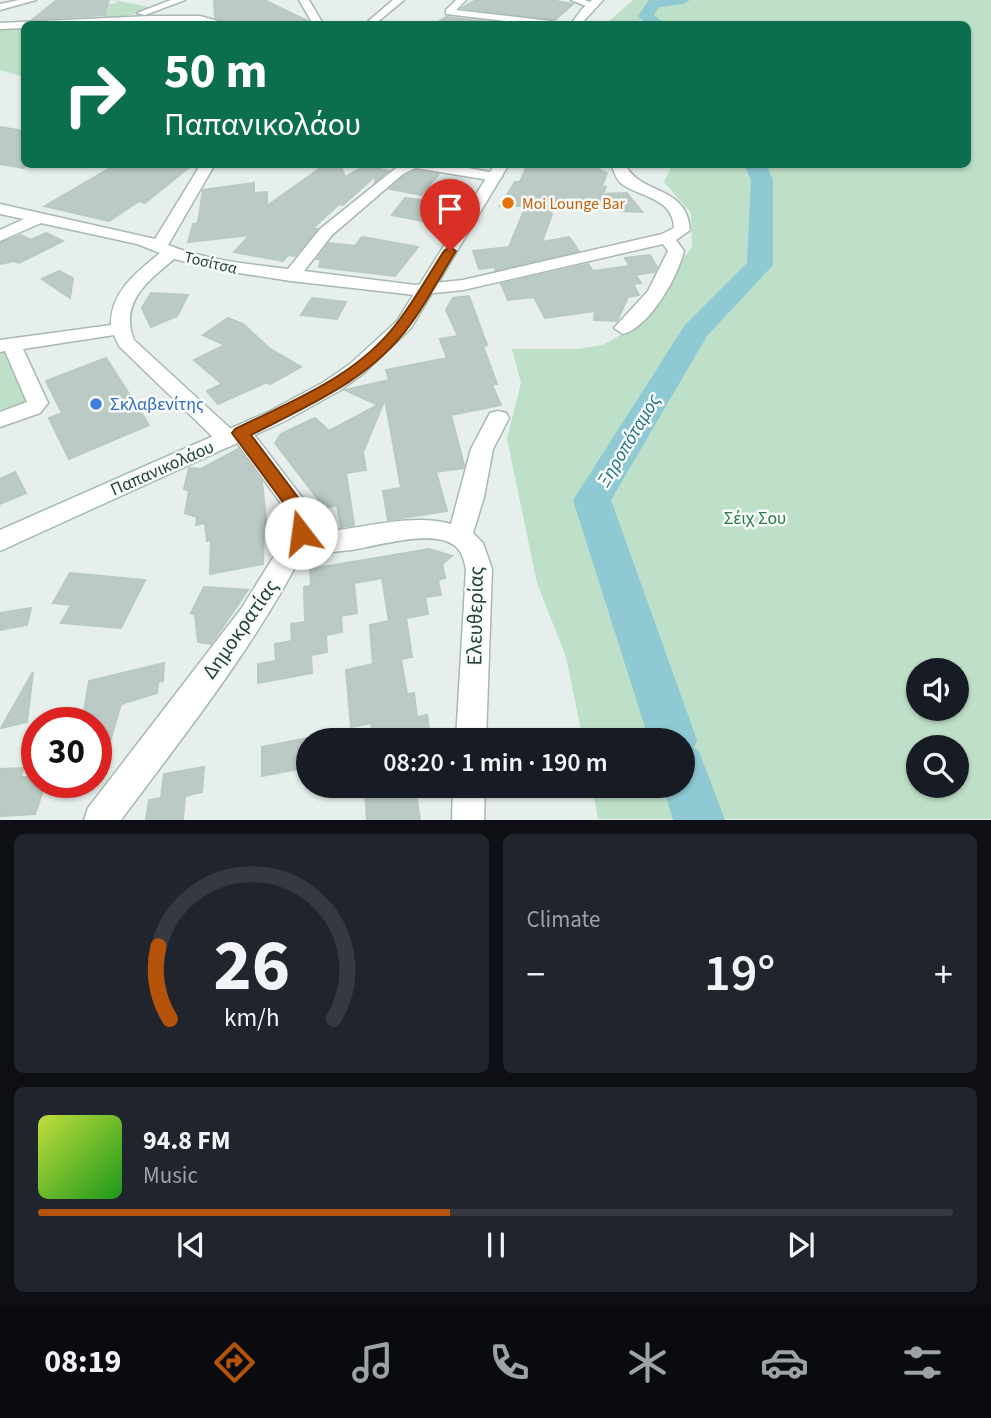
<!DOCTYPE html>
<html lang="en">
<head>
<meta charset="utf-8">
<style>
	:root { --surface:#171b24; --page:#20242c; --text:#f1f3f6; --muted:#9ea1a6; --line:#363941; --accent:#b45309 }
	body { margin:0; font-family:"Source Sans 3",sans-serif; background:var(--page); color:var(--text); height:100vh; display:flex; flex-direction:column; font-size:26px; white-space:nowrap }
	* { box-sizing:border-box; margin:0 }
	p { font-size:23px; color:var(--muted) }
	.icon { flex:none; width:38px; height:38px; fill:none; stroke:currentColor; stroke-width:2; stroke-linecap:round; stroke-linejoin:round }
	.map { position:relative; height:820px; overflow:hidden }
	.panel { display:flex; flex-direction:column; gap:14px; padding:14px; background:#0d0f14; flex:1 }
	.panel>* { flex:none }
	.guide { position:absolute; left:21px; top:21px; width:950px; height:147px; border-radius:10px; box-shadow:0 2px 5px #0004; background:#0b6e4f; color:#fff; overflow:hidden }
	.controls { position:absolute; left:906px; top:658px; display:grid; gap:14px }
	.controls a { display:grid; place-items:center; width:63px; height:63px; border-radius:50%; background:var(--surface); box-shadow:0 2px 5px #0004; font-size:35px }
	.speed { position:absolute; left:21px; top:707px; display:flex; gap:14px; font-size:35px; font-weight:700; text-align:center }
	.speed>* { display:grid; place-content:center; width:91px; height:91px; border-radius:50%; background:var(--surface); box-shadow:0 2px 5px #0004; line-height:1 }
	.speed .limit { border:10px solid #d22; background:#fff; color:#111 }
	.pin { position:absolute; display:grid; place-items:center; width:60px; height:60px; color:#fff; margin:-72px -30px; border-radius:50% 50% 50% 0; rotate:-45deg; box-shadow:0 0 7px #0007 }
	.pin .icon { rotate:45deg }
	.me { position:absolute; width:77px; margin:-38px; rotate:345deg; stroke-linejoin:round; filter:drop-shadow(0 0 5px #0008) }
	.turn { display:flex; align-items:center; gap:24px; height:147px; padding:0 28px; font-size:32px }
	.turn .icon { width:91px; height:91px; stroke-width:2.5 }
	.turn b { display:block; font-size:49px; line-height:60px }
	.big { font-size:52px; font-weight:600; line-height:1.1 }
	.panel .tile { flex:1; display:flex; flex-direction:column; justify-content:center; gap:10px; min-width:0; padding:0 24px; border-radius:10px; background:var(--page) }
	.panel .dial { align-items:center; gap:0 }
	.dial svg { height:182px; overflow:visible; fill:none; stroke:var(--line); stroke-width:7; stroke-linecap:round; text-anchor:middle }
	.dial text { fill:var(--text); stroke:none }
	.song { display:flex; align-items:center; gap:21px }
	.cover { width:84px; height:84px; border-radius:10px; background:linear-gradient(135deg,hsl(70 70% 55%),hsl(120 70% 35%)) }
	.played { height:7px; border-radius:4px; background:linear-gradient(90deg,var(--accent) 45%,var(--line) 45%) }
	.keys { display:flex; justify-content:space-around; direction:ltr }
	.heat { display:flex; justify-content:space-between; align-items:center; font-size:38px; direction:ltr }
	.panel .tiles { flex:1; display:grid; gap:14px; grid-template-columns:1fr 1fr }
	.tile:last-child { grid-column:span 2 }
	.trip { position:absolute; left:296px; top:728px; width:399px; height:70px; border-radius:35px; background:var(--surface); box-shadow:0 2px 5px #0004; font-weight:600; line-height:70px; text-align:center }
	.tab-bar { display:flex; height:112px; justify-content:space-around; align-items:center; background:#090b0e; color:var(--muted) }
	.tab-bar .icon { width:49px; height:49px }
	.tab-bar .selected { color:var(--accent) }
	.tab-bar b { font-size:32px; color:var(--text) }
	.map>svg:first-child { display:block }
	.green { fill:#bfe0c8; fill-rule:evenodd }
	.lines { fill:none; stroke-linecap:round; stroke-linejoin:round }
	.river { fill:#8ec9d4; fill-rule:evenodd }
	.building { fill:#bbcac4; stroke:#b8c9c2; stroke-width:2 }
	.minor-casing { stroke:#a8b8b2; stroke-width:3 }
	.secondary-casing { stroke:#a4bbb3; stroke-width:3 }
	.minor { fill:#fff; fill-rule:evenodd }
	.secondary { fill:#fff; fill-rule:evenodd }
	.route { fill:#b45309; stroke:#753606; stroke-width:2 }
	.food-dot { fill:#e8710a; stroke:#f7fbf9; stroke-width:2.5 }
	.shop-dot { fill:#3f7fe0; stroke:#f7fbf9; stroke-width:2.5 }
	.labels { text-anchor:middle; stroke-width:5; stroke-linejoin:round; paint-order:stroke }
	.far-food-label { font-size:16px; fill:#c56008; stroke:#f7fbf9; text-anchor:start }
	.far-street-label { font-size:16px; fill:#24423a; stroke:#f7fbf9 }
	.shop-label { font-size:18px; fill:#366cbe; stroke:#f7fbf9; text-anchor:start }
	.street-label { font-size:18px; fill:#24423a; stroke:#f7fbf9 }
	.park-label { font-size:18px; fill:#2d7a4b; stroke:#f7fbf9 }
	.water-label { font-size:19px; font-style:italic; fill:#1c6f80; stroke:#f7fbf9 }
	.near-street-label { font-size:21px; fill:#24423a; stroke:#f7fbf9 }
</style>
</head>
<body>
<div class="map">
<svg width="991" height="820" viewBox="0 0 991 820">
	<rect width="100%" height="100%" fill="#e6efeb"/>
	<!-- green -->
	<g class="green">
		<polygon points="114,0 154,8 127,16 104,18 110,4 118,3"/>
		<path d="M 633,0 L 991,0 L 991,819 L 598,819 L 592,786 L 682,786 L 682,740 L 583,740 L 566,657 L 537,583 L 507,439 L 521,383 L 512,349 L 577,349 L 602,345 L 645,322 L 671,275 L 692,247 L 691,213 L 664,182 L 672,165 L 968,164 L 968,24 L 611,24 L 608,22 ZM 919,670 L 957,670 L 957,709 L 919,709 ZM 919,747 L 957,747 L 957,786 L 919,786 Z"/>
		<polygon points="24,26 24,77 0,70 0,28"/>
		<polygon points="7,352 31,404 0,415 0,353"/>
	</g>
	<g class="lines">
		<!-- river -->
		<g class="river">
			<polygon points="649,0 690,0 683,4 659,7 654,15 664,24 647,24 638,16"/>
			<polygon points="744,164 766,164 773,180 773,265 707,336 611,500 697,740 694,748 699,751 725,820 673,820 663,786 682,786 682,740 649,740 573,500 685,325 747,263 751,180"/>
		</g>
	</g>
	<!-- building -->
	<g class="building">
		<polygon points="57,0 109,0 105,15 33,19"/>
		<polygon points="214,0 264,0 308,21 310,24 232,24 215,17"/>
		<polygon points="476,0 551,0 573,4 555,20 462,8"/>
		<polygon points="446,17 505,24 438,22"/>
		<polygon points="0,127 24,131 24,168 0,164"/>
		<polygon points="117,164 188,168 145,203 139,201 109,221 45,206"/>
		<polygon points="326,164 340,164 345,177 366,165 388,171 375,182 376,175 343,205 339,204 313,228 317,229 295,256 288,255 283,261 234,252 250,235 188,242 193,224 198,223 203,190 254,183 254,193 267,192 267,206"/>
		<polygon points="528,164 600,164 598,169 607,173 602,186 606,187 597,207 548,207 552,214 542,242 569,237 579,251 496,270 494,267 479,269 473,251 509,247 526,206 500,206 515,182 520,182"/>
		<polygon points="416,171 439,174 421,195 390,189 404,176"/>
		<polygon points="627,193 642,212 618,211 605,194"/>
		<polygon points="405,198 428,201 442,203 428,222 392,215"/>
		<polygon points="46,233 63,241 19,263 14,261 0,264 0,243 21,235 31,240"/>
		<polygon points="362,237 418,247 395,276 319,267 321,259 317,259 329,243 355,246"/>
		<polygon points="650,255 657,267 654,272 635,275 625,258"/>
		<polygon points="588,264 593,271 629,266 641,283 633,284 639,295 628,297 617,321 594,320 595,311 545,318 534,297 508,300 501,284"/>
		<polygon points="59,271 73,278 70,298 42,279"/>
		<polygon points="151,293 188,295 177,316 151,327 142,308"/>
		<polygon points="469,296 487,345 483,346 497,384 492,385 501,405 451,415 464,465 463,468 436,472 447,511 388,520 383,491 401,488 385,399 363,452 366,470 346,473 354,525 341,527 337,505 325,508 275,443 281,434 315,418 329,431 378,405 345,390 389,380 386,370 447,358 440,339 458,336 446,310 453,298"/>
		<polygon points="312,298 346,302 337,319 301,315"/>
		<polygon points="228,318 243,324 269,348 301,367 270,384 267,382 218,404 207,391 222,384 194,360 225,345 203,335"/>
		<polygon points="106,358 149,425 69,459 49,418 62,413 46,381"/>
		<polygon points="238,449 262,482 267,529 264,530 263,564 210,574 211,540 207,541 205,523 196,525 197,517 185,513 189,491 184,489 189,468 201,469"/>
		<polygon points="15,472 26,493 0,504 0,479"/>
		<polygon points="429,549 452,556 442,564 445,578 438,580 441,595 425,597 428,614 406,618 412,657 401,659 407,694 414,693 417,717 427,715 430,737 412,740 373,740 371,723 351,727 346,670 373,664 370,625 389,621 382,578 354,583 357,613 341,616 342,632 326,635 327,652 311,655 312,673 258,683 258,664 276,661 275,644 292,641 291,624 305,622 304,587 311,586 310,569"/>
		<polygon points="70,573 145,580 121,628 61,623 71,605 53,603"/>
		<polygon points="204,587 248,590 211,644 198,642 195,615 191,613"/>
		<polygon points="31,608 27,625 0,630 0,613"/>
		<polygon points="164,663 163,681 158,682 157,693 121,704 100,776 96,775 96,723 82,723 89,681"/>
		<polygon points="33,672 27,722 1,728"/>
		<polygon points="308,738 308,767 262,776 262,747"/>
		<polygon points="204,767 202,792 185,796 183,820 146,820 149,800 161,798 164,774"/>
		<polygon points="24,768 20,777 37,777 37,782 46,782 35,814 0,816 0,769"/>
		<polygon points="387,786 415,786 420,820 367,820 365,790"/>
	</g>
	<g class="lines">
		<!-- minor casing -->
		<g class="minor-casing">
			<g id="minor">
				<polygon points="19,0 36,0 0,10 0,4"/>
				<polygon points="171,0 185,0 145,15 137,13"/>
				<polygon points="299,0 309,0 323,24 313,24"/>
				<polygon points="393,0 404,0 375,24 365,24"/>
				<polygon points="456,0 466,0 456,10 551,21 556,24 530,24 446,14 446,10"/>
				<polygon points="571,0 585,0 596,5 591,8"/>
				<polygon points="150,16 200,16 229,24 150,22 24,24 24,28 0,29 0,23"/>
				<path d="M 201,164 L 215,164 L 168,245 C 206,260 247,264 288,269 L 320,229 L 401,164 L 446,164 L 495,173 L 502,177 L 495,181 L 416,168 L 403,174 L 332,235 L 304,271 L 415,285 L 463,280 L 662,234 L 674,228 C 673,198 642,198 622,184 C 616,180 614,171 611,164 L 625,164 C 640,196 687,184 690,230 L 676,240 L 684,251 C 678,276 650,327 623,334 L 614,328 L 648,291 L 668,251 L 663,244 L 463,290 L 415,295 L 291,281 L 226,271 L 174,259 C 148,281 119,302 134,340 L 232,430 L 241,426 L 249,428 L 311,509 L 315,516 L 311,533 C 354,531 410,512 451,524 L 471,449 L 490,413 L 498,411 L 506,413 L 509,418 L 493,449 L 484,497 L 473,533 L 483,543 L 492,569 L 486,740 L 456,740 L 466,569 C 464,560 462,551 454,545 C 431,529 377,546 351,550 C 335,552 319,553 302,554 C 253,649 185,734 121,820 L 84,820 L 88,808 L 241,609 L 286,537 L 291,517 L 237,443 L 228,447 L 220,444 L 119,346 L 114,335 L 23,349 L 48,403 L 40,413 L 0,427 L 0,412 L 27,402 L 5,351 L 0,352 L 0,340 L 111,325 C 110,292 137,272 160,253 L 137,244 L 41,223 L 0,241 L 0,230 L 24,219 L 0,214 L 0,204 L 155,239 Z"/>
				<polygon points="453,786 485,786 484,820 452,820"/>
			</g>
		</g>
		<!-- secondary casing -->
		<g class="secondary-casing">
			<g id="secondary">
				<polygon points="592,0 603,0 581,24 571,24 582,9"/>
				<polygon points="495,164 509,164 411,328 364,373 339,391 285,421 0,551 0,530 270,411 324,382 350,364 397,321"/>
			</g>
		</g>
		<!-- minor -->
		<use href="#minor" class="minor"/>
		<!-- secondary -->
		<use href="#secondary" class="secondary"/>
	</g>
	<!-- route -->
	<path class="route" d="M 450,247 L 456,251 C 441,275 427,302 410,325 C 370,380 309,405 251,435 L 312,516 L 308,539 L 301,541 L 295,539 L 292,533 L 294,517 L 232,433 L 235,429 C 294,400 360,375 400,319 C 416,298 429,274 444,251 Z"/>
	<!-- markers -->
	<circle class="food-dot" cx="508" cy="203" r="7"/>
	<circle class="shop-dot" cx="96" cy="404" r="7"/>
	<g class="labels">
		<!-- far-food labels -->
		<g class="far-food-label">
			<text x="522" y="209">Moi Lounge Bar</text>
		</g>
		<!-- far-street labels -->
		<g class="far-street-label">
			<text transform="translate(211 262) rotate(13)" y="6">Τοσίτσα</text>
		</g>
		<!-- shop labels -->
		<g class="shop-label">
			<text x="110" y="410">Σκλαβενίτης</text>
		</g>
		<!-- street labels -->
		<g class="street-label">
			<text transform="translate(162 468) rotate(-24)" y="6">Παπανικολάου</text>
		</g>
		<!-- park labels -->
		<g class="park-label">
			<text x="755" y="524">Σέιχ Σου</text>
		</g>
		<!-- water labels -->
		<g class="water-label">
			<text transform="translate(628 440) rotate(-59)" y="7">Ξηροπόταμος</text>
		</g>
		<!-- near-street labels -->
		<g class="near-street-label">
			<text transform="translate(475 616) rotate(-89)" y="7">Ελευθερίας</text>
			<text transform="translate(240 629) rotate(-55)" y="7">Δημοκρατίας</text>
		</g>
	</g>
</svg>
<div class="controls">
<a><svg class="icon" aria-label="sound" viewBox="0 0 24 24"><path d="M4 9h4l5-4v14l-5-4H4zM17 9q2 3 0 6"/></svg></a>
<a><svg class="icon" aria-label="search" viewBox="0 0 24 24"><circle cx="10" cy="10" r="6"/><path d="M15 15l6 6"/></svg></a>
</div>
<div class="speed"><div class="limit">30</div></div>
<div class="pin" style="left:450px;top:251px;background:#d93025"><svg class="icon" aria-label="arrive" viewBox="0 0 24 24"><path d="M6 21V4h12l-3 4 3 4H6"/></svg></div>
<svg class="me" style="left:301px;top:533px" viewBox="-20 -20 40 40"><circle r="19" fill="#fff"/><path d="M0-13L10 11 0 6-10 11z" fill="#b45309"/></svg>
<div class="trip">08:20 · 1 min · 190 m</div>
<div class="guide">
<div class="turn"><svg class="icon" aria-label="right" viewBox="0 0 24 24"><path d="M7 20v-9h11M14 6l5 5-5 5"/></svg><div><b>50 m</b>Παπανικολάου</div></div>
</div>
</div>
<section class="panel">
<div class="tiles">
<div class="tile dial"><svg viewBox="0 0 100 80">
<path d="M14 69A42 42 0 1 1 86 69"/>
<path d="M14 69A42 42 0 0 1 9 37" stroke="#b45309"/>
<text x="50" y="56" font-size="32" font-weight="700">26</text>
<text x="50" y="72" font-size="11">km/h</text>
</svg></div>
<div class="tile"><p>Climate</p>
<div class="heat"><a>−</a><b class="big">19°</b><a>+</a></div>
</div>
<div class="tile">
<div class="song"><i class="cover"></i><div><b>94.8 FM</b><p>Music</p></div></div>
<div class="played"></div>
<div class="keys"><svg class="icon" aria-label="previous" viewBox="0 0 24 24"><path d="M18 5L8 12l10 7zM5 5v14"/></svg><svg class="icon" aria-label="pause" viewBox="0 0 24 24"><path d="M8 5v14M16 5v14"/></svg><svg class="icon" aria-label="next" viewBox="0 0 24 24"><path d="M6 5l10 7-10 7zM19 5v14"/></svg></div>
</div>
</div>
</section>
<nav class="tab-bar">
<b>08:19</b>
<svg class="icon selected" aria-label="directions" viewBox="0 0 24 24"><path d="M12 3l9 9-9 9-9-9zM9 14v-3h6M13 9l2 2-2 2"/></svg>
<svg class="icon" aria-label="music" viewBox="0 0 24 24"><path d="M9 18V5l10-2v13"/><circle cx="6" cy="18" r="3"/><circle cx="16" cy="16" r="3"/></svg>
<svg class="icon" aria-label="phone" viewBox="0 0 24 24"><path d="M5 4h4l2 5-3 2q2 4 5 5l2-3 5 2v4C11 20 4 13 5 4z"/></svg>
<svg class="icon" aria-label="climate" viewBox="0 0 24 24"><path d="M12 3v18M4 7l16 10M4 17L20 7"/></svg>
<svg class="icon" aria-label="car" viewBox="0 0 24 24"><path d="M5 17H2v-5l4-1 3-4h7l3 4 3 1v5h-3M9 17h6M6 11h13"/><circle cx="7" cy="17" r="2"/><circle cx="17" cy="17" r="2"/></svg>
<svg class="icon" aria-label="filters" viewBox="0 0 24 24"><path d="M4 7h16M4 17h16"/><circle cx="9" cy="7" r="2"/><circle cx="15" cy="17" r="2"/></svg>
</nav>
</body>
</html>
